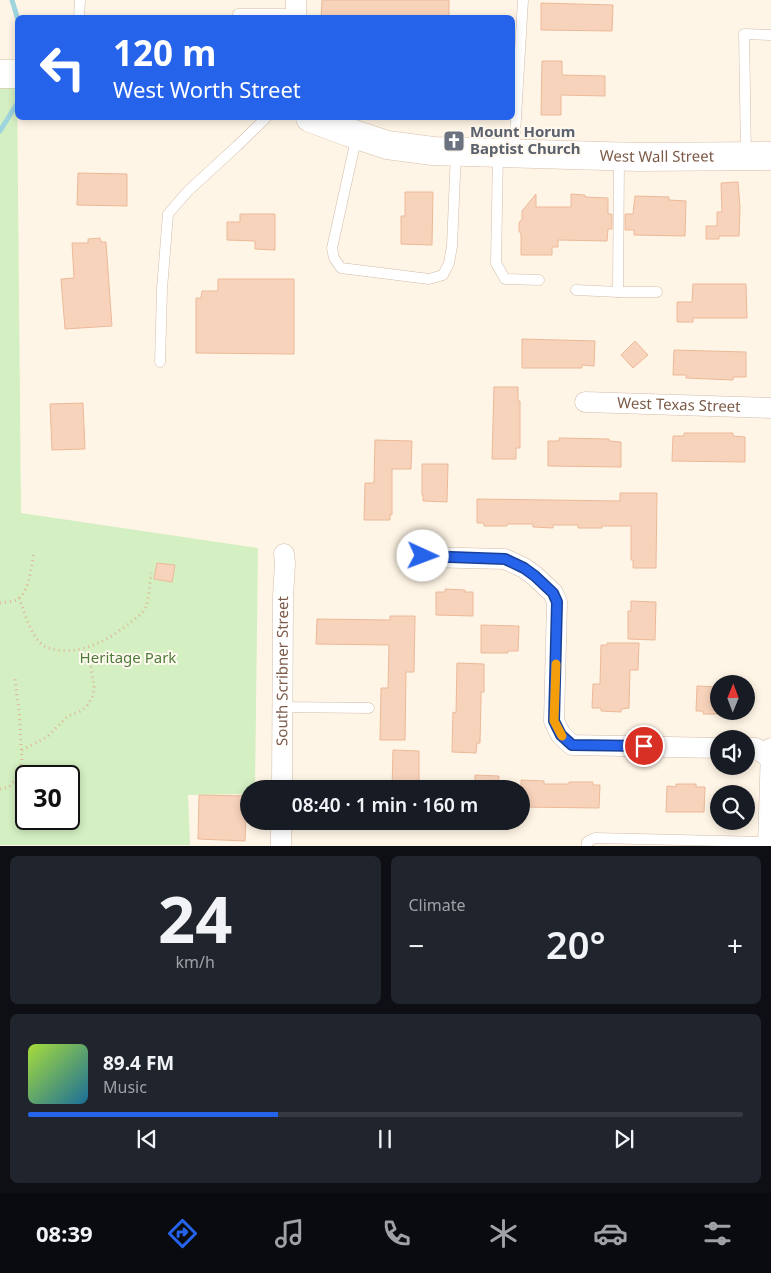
<!DOCTYPE html>
<html lang="en">
<head>
<meta charset="utf-8">
<style>
	:root { --surface:#171b24; --page:#20242c; --text:#f1f3f6; --muted:#9ea1a6; --line:#363941; --accent:#2563eb }
	body { margin:0; font-family:"Noto Sans",sans-serif; background:var(--page); color:var(--text); height:100vh; display:flex; flex-direction:column; font-size:19px; white-space:nowrap }
	* { box-sizing:border-box; margin:0 }
	p { font-size:16px; color:var(--muted) }
	.icon { flex:none; width:28px; height:28px; fill:none; stroke:currentColor; stroke-width:2; stroke-linecap:round; stroke-linejoin:round }
	.map { position:relative; height:846px; overflow:hidden }
	.sheet { display:flex; flex-direction:column; gap:10px; padding:10px; background:#0d0f14; flex:1 }
	.sheet>* { flex:none }
	.hud { position:absolute; left:15px; top:15px; width:500px; height:105px; border-radius:8px; box-shadow:0 2px 8px #0003; background:#2563eb; color:#fff; overflow:hidden }
	.needle { width:32px; rotate:1deg }
	.fabs { position:absolute; left:710px; top:675px; display:grid; gap:10px }
	.fabs a { display:grid; place-items:center; width:45px; height:45px; border-radius:50%; background:var(--surface); box-shadow:0 2px 8px #0003; font-size:25px }
	.speed { position:absolute; left:15px; top:765px; display:flex; gap:10px; font-size:25px; font-weight:700; text-align:center }
	.speed>* { display:grid; place-content:center; width:65px; height:65px; border-radius:50%; background:var(--surface); box-shadow:0 2px 8px #0003; line-height:1 }
	.speed .limit { border:2px solid #111; border-radius:8px; background:#fff; color:#111 }
	.pin { position:absolute; display:grid; place-items:center; width:42px; height:42px; color:#fff; margin:-21px; border:2px solid #fff; border-radius:50%; box-shadow:0 1px 5px #0007 }
	.me { position:absolute; width:55px; margin:-28px; rotate:92deg; stroke-linejoin:round; filter:drop-shadow(0 0 4px #0008) }
	.turn { display:flex; align-items:center; gap:18px; height:105px; padding:0 15px; font-size:22px }
	.turn .icon { width:65px; height:65px; stroke-width:2.5 }
	.turn b { display:block; font-size:35px; line-height:42px }
	.big { font-size:38px; font-weight:600; line-height:1.1 }
	.sheet .widget { flex:1; display:flex; flex-direction:column; justify-content:center; gap:8px; min-width:0; padding:0 18px; border-radius:8px; background:var(--page) }
	.sheet .dial { align-items:center; gap:0 }
	.dial b { font-size:65px; line-height:1 }
	.song { display:flex; align-items:center; gap:15px }
	.cover { width:60px; height:60px; border-radius:8px; background:linear-gradient(135deg,hsl(80 70% 55%),hsl(200 70% 35%)) }
	.played { height:5px; border-radius:2px; background:linear-gradient(90deg,var(--accent) 35%,var(--line) 35%) }
	.keys { display:flex; justify-content:space-around; direction:ltr }
	.heat { display:flex; justify-content:space-between; align-items:center; font-size:28px; direction:ltr }
	.sheet .tiles { flex:1; display:grid; gap:10px; grid-template-columns:1fr 1fr }
	.widget:last-child { grid-column:span 2 }
	.trip { position:absolute; left:240px; top:780px; width:290px; height:50px; border-radius:25px; background:var(--surface); box-shadow:0 2px 8px #0003; font-weight:600; line-height:50px; text-align:center }
	.menu { display:flex; height:80px; justify-content:space-around; align-items:center; background:#090b0e; color:var(--muted) }
	.menu .icon { width:35px; height:35px }
	.menu .current { color:var(--accent) }
	.menu b { font-size:22px; color:var(--text) }
	.map>svg:first-child { display:block }
	.green { fill:#d4efc2; fill-rule:evenodd }
	.lines { fill:none; stroke-linecap:round; stroke-linejoin:round }
	.stream { stroke:#9dd4de; stroke-width:5 }
	.building { fill:#f7d3bb; stroke:#ecb999 }
	.lane-casing { stroke:#d3bcaa; stroke-width:11 }
	.street-casing { stroke:#d3bcaa; stroke-width:21 }
	.secondary-casing { stroke:#d9bfa9; stroke-width:29 }
	.path { stroke:#ddb69d; stroke-width:3; stroke-dasharray:1 4; stroke-linecap:butt }
	.lane { stroke:#fff; stroke-width:10 }
	.street { stroke:#fff; stroke-width:20 }
	.secondary { stroke:#fff; stroke-width:28 }
	.route-casing { stroke:#184099; stroke-width:12 }
	.route { stroke:#2563eb; stroke-width:9 }
	.slow { stroke:#f59e0b; stroke-width:9 }
	.labels { text-anchor:middle; stroke-width:4; stroke-linejoin:round; paint-order:stroke }
	.worship-label { font-size:15px; font-weight:bold; fill:#5b616d; stroke:#fff9ef; text-anchor:start }
	.street-label { font-size:15px; fill:#7c5a47; stroke:#fff9ef }
	.park-label { font-size:15px; fill:#4e7d3b; stroke:#fff9ef }
</style>
</head>
<body>
<div class="map">
<svg width="771" height="846" viewBox="0 0 771 846">
	<rect width="100%" height="100%" fill="#fff5e6"/>
	<!-- green -->
	<path class="green" d="M 17,82 L 21,513 L 258,548 L 255,789 L 249,789 L 249,794 L 188,795 L 190,845 L 0,845 L 0,83 ZM 26,776 L 69,776 L 69,819 L 26,819 Z"/>
	<g class="lines">
		<!-- stream -->
		<g class="stream">
			<polyline points="12,0 18,20"/>
			<polyline points="0,131 18,102"/>
		</g>
	</g>
	<!-- building -->
	<g class="building">
		<polygon points="322,0 449,0 449,18 321,18"/>
		<polygon points="541,3 613,5 612,31 541,30"/>
		<polygon points="542,61 562,61 562,75 605,76 605,96 561,95 561,115 541,115"/>
		<polygon points="78,173 127,174 127,206 77,205"/>
		<polygon points="738,182 740,207 739,236 719,236 719,239 706,239 706,226 717,226 717,212 722,212 721,183"/>
		<polygon points="405,192 433,192 432,245 401,244 401,216 405,216"/>
		<polygon points="536,194 536,207 571,207 571,194 585,195 585,197 608,198 608,214 612,214 612,229 608,229 607,241 558,240 558,247 552,247 552,255 521,255 521,234 519,231 519,223 522,219 522,211"/>
		<polygon points="635,196 669,197 669,200 686,201 685,236 634,235 634,230 625,230 625,214 633,214"/>
		<polygon points="240,214 275,214 275,250 255,249 255,241 227,240 227,222 240,222"/>
		<polygon points="100,238 101,242 106,242 112,326 65,329 61,279 74,278 72,243 88,243 88,239"/>
		<polygon points="218,279 294,279 294,354 196,353 196,298 201,298 202,291 218,291"/>
		<polygon points="693,284 746,284 747,318 693,318 693,322 677,322 677,302 692,302"/>
		<polygon points="522,339 595,341 594,366 582,365 582,368 522,368"/>
		<polygon points="635,341 648,355 633,368 621,355"/>
		<polygon points="674,350 746,352 746,377 733,377 733,380 686,378 686,375 673,375"/>
		<polygon points="494,387 518,387 518,401 520,401 520,448 516,448 516,459 492,459"/>
		<polygon points="83,403 85,449 52,450 50,404"/>
		<polygon points="684,433 733,433 733,436 745,437 745,462 672,461 673,436 684,436"/>
		<polygon points="559,438 609,439 609,441 621,442 621,467 548,466 548,441 559,441"/>
		<polygon points="375,440 412,441 411,469 392,469 392,515 390,514 390,520 364,520 365,483 374,483"/>
		<polygon points="422,464 448,464 447,502 423,501 423,495 422,495"/>
		<polygon points="620,493 657,493 656,568 633,568 633,560 631,560 631,526 602,526 602,528 578,528 578,525 553,525 553,528 533,527 533,524 507,524 507,526 484,526 484,523 477,523 477,499 620,501"/>
		<polygon points="157,563 175,565 172,582 154,579"/>
		<polygon points="445,589 465,590 465,592 473,592 473,616 436,615 436,592 445,592"/>
		<polygon points="631,601 656,602 655,640 628,639 628,611 631,611"/>
		<polygon points="390,616 415,616 414,672 406,672 405,740 380,740 381,688 388,688 389,645 316,644 317,619 390,620"/>
		<polygon points="481,625 519,626 518,651 508,651 508,653 481,653"/>
		<polygon points="607,643 639,643 638,670 630,670 629,708 621,709 621,712 601,711 601,708 592,708 593,684 600,684 601,645 607,645"/>
		<polygon points="457,663 484,664 484,692 481,692 481,700 480,743 477,743 476,753 452,752 453,712 456,713"/>
		<polygon points="697,686 719,687 719,714 703,714 703,711 696,711"/>
		<polygon points="393,750 419,751 419,789 392,789"/>
		<polygon points="475,775 499,776 498,789 475,789"/>
		<polygon points="521,780 544,781 544,784 569,784 569,782 593,782 593,785 600,785 599,808 521,807"/>
		<polygon points="676,784 696,784 696,787 705,787 704,812 666,812 667,786 676,787"/>
		<polygon points="199,795 247,796 245,841 198,839"/>
	</g>
	<g class="lines">
		<!-- lane casing -->
		<g class="lane-casing">
			<g id="lane">
				<polyline points="238,14 296,14"/>
				<polyline points="79,18 80,0"/>
				<polyline points="357,135 332,248 334,258 341,268 429,279 443,275 449,263 452,246 456,152"/>
				<polyline points="514,151 523,0"/>
				<polyline points="498,153 496,263 505,279 539,280"/>
				<polyline points="746,155 744,34 771,35"/>
				<polyline points="576,290 618,292 619,157"/>
				<polyline points="618,292 657,292"/>
				<polyline points="160,362 162,289 168,214 188,191 237,146 266,118"/>
				<polyline points="282,707 369,708"/>
				<polyline points="587,846 587,842 595,838 768,842"/>
			</g>
		</g>
		<!-- street casing -->
		<g class="street-casing">
			<g id="street">
				<polyline points="296,18 296,0"/>
				<path id="s1" d="M 585,402 L 771,408"/>
				<polyline points="423,557 505,559 524,568 535,576 553,593 557,602 554,721 561,735 572,745 719,748"/>
				<polyline points="746,748 756,748 771,759"/>
				<path id="s2" d="M 282,789 L 283,597 L 285,563 L 284,554"/>
				<polyline points="281,846 281,821"/>
				<polyline points="768,846 771,748"/>
			</g>
		</g>
		<!-- secondary casing -->
		<g class="secondary-casing">
			<g id="secondary">
				<polyline points="0,74 18,74"/>
				<path id="s3" d="M 310,118 L 348,132 L 387,145 L 433,151 L 639,157 L 771,156"/>
			</g>
		</g>
		<!-- path -->
		<g class="path">
			<path d="M 19,598 C 24,611 31,637 43,645 C 47,648 52,649 57,650 C 85,654 109,639 130,623 C 136,618 143,613 146,607 C 149,598 150,582 151,573"/>
			<path d="M 0,603 C 5,602 11,602 16,600 C 30,593 31,566 34,553"/>
			<polyline points="22,750 47,737 68,716 81,711 87,706 93,696 94,687 88,648"/>
			<polyline points="0,789 9,787 17,778 22,761 19,710 15,679"/>
		</g>
		<!-- lane -->
		<use href="#lane" class="lane"/>
		<!-- street -->
		<use href="#street" class="street"/>
		<!-- secondary -->
		<use href="#secondary" class="secondary"/>
	</g>
	<g class="lines">
		<!-- route casing -->
		<g class="route-casing">
			<polyline id="route" points="423,556 505,559 524,568 535,576 553,593 557,602 554,721 561,735 572,745 644,746"/>
		</g>
		<!-- route -->
		<use href="#route" class="route"/>
		<!-- slow -->
		<polyline class="slow" points="556,664 554,721 562,736"/>
	</g>
	<!-- icons -->
	<defs>
		<g id="church-square" transform="scale(1.125)"><rect x="-9" y="-9" width="18" height="18" rx="4" fill="#6b7280" stroke="#fff9ef"/><path d="M-1.2-6h2.4v3.5h3.3v2.4h-3.3V6h-2.4V-.1h-3.3v-2.4h3.3Z" fill="#fff"/></g>
	</defs>
	<g fill-rule="evenodd">
		<use href="#church-square" x="454" y="141"/>
	</g>
	<g class="labels">
		<!-- worship labels -->
		<g class="worship-label">
			<text x="470" y="137">Mount Horum<tspan x="470" dy="17">Baptist Church</tspan></text>
		</g>
		<!-- street labels -->
		<g class="street-label">
			<text dy="5" stroke="none"><textPath href="#s3" startOffset="352">West Wall Street</textPath></text>
			<text dy="5" stroke="none"><textPath href="#s1" startOffset="94">West Texas Street</textPath></text>
			<text dy="5" stroke="none"><textPath href="#s2" startOffset="118">South Scribner Street</textPath></text>
		</g>
		<!-- park labels -->
		<g class="park-label">
			<text x="128" y="663">Heritage Park</text>
		</g>
	</g>
</svg>
<div class="fabs">
<a><svg class="needle" viewBox="-14 -14 28 28"><path d="M0-13l5 13h-10z" fill="#e53935"/><path d="M0 13l5-13h-10z" fill="#9ea1a6"/></svg></a>
<a><svg class="icon" aria-label="sound" viewBox="0 0 24 24"><path d="M4 9h4l5-4v14l-5-4H4zM17 9q2 3 0 6"/></svg></a>
<a><svg class="icon" aria-label="search" viewBox="0 0 24 24"><circle cx="10" cy="10" r="6"/><path d="M15 15l6 6"/></svg></a>
</div>
<div class="speed"><div class="limit">30</div></div>
<div class="pin" style="left:644px;top:746px;background:#d93025"><svg class="icon" aria-label="arrive" viewBox="0 0 24 24"><path d="M6 21V4h12l-3 4 3 4H6"/></svg></div>
<svg class="me" style="left:423px;top:556px" viewBox="-20 -20 40 40"><circle r="19" fill="#fff"/><path d="M0-13L10 11 0 6-10 11z" fill="#2563eb"/></svg>
<div class="trip">08:40 · 1 min · 160 m</div>
<div class="hud">
<div class="turn"><svg class="icon" aria-label="left" viewBox="0 0 24 24"><path d="M17 20v-9H6M10 6l-5 5 5 5"/></svg><div><b>120 m</b>West Worth Street</div></div>
</div>
</div>
<section class="sheet">
<div class="tiles">
<div class="widget dial"><b>24</b><p>km/h</p></div>
<div class="widget"><p>Climate</p>
<div class="heat"><a>−</a><b class="big">20°</b><a>+</a></div>
</div>
<div class="widget">
<div class="song"><i class="cover"></i><div><b>89.4 FM</b><p>Music</p></div></div>
<div class="played"></div>
<div class="keys"><svg class="icon" aria-label="previous" viewBox="0 0 24 24"><path d="M18 5L8 12l10 7zM5 5v14"/></svg><svg class="icon" aria-label="pause" viewBox="0 0 24 24"><path d="M8 5v14M16 5v14"/></svg><svg class="icon" aria-label="next" viewBox="0 0 24 24"><path d="M6 5l10 7-10 7zM19 5v14"/></svg></div>
</div>
</div>
</section>
<nav class="menu">
<b>08:39</b>
<svg class="icon current" aria-label="directions" viewBox="0 0 24 24"><path d="M12 3l9 9-9 9-9-9zM9 14v-3h6M13 9l2 2-2 2"/></svg>
<svg class="icon" aria-label="music" viewBox="0 0 24 24"><path d="M9 18V5l10-2v13"/><circle cx="6" cy="18" r="3"/><circle cx="16" cy="16" r="3"/></svg>
<svg class="icon" aria-label="phone" viewBox="0 0 24 24"><path d="M5 4h4l2 5-3 2q2 4 5 5l2-3 5 2v4C11 20 4 13 5 4z"/></svg>
<svg class="icon" aria-label="climate" viewBox="0 0 24 24"><path d="M12 3v18M4 7l16 10M4 17L20 7"/></svg>
<svg class="icon" aria-label="car" viewBox="0 0 24 24"><path d="M5 17H2v-5l4-1 3-4h7l3 4 3 1v5h-3M9 17h6M6 11h13"/><circle cx="7" cy="17" r="2"/><circle cx="17" cy="17" r="2"/></svg>
<svg class="icon" aria-label="filters" viewBox="0 0 24 24"><path d="M4 7h16M4 17h16"/><circle cx="9" cy="7" r="2"/><circle cx="15" cy="17" r="2"/></svg>
</nav>
</body>
</html>
